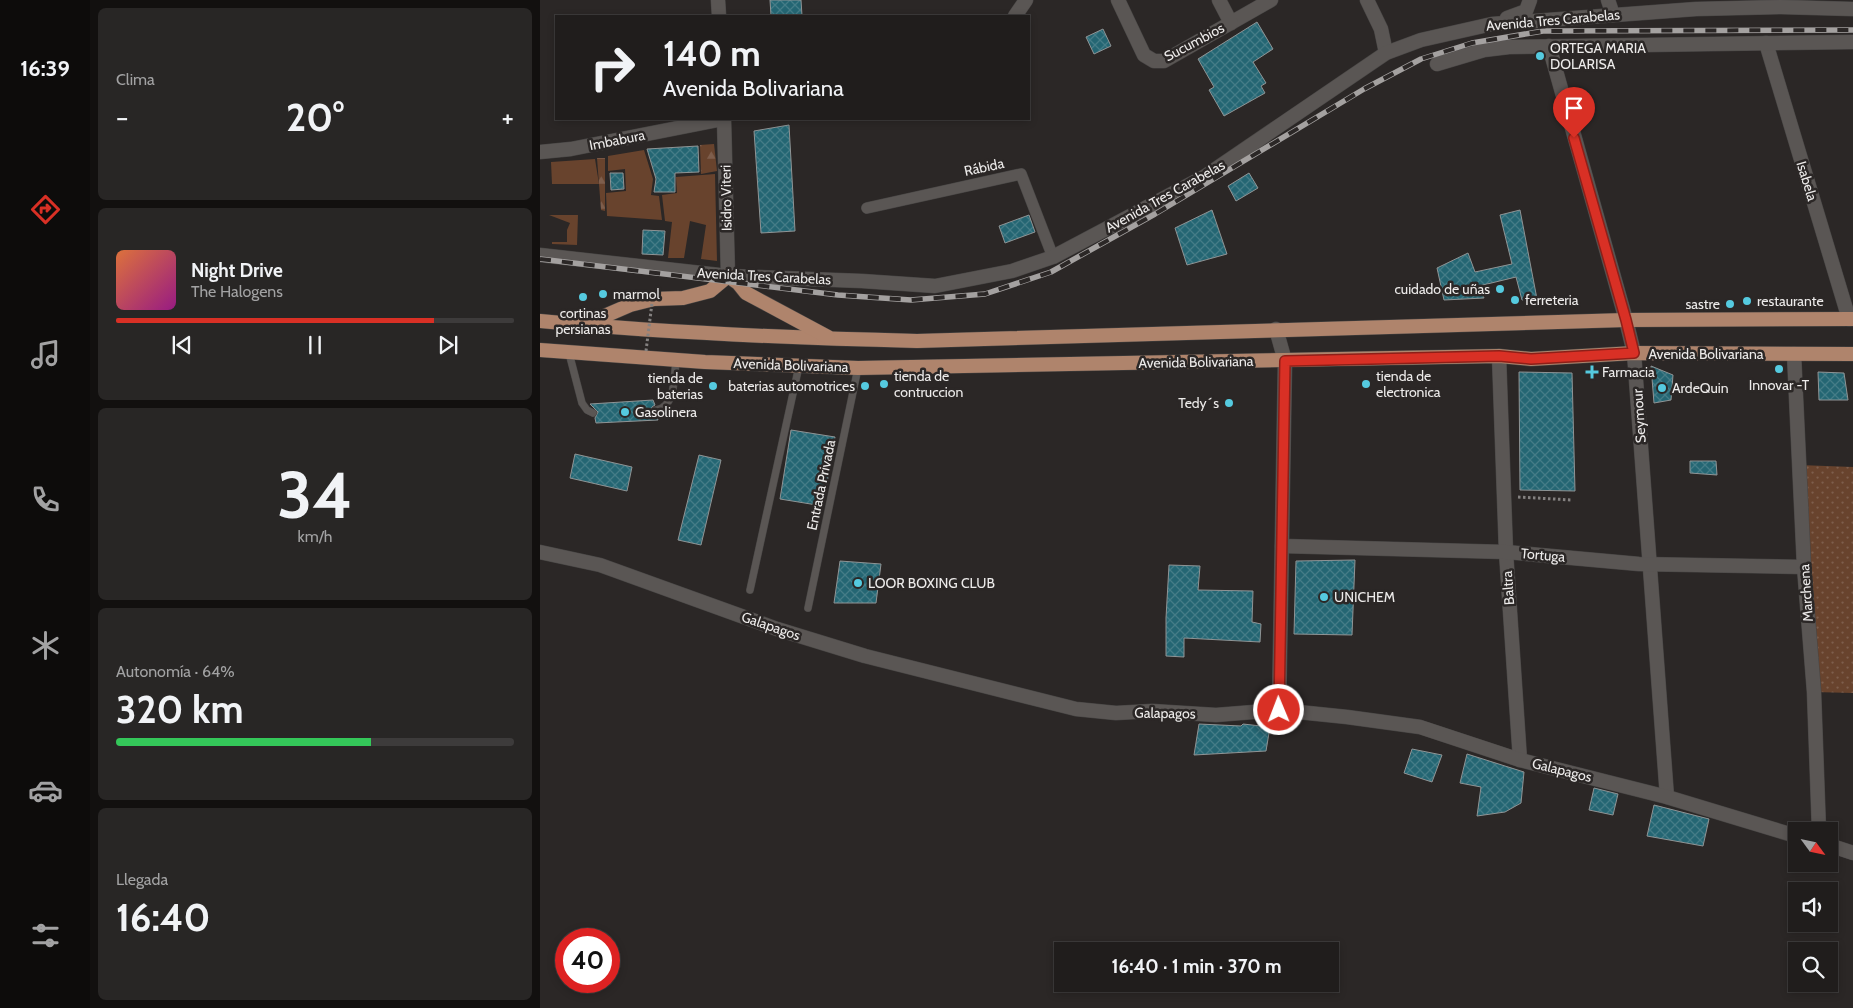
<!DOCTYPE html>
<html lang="es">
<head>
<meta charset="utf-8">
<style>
	:root { --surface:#201d1c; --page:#282625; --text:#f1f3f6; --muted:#a2a2a3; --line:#3d3b3b; --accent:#d93025 }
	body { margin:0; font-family:Cabin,sans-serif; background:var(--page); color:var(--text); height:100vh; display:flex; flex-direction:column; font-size:19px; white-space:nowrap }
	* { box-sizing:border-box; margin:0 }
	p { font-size:16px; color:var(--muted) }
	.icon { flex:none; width:28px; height:28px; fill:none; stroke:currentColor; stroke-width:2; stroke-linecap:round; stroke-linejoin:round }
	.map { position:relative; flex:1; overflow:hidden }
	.side { display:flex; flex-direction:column; gap:8px; padding:8px; background:#12100f; width:450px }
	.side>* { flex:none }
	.top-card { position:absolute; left:15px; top:15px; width:475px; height:105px; border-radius:0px; box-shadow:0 2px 8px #0003,0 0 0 1px var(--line); background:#201d1c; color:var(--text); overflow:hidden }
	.needle { width:32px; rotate:123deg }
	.tools { position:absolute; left:1248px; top:822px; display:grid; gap:10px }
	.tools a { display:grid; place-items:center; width:50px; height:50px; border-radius:0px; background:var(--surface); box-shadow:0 2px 8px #0003,0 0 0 1px var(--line); font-size:25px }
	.speed { position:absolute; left:15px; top:928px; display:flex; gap:10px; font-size:25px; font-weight:700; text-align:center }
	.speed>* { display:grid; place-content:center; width:65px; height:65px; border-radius:50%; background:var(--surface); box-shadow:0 2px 8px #0003,0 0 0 1px var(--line); line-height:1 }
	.speed .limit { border:8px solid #d22; background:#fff; color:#111 }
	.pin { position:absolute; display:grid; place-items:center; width:42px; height:42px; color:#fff; margin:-51px -21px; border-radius:50% 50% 50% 0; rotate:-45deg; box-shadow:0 0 5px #0007 }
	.pin .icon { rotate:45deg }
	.me { position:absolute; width:55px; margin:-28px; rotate:359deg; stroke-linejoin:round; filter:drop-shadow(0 0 4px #0008) }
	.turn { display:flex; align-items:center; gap:18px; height:105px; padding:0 25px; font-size:22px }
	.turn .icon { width:65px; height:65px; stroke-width:2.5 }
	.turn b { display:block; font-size:35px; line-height:42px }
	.big { font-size:38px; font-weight:700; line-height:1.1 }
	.side .widget { flex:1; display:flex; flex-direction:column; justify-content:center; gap:8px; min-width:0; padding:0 18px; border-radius:8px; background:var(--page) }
	.side .dial { align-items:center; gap:0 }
	.dial b { font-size:65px; line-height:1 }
	.song { display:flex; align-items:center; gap:15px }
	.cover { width:60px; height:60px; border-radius:8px; background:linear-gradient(135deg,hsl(20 70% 55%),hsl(310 70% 35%)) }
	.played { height:5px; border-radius:2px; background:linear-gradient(90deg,var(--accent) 80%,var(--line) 80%) }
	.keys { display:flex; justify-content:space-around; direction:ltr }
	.heat { display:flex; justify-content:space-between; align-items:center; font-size:28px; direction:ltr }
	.charge { height:8px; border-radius:4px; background:linear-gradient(90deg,#34c759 64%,var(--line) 0) }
	.trip { position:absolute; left:514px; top:942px; width:285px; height:50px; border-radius:0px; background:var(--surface); box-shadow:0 2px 8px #0003,0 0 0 1px var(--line); font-weight:700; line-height:50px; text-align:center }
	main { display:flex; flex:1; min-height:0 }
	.tabs { display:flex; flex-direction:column; width:90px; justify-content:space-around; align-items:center; background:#0d0c0b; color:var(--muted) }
	.tabs .icon { width:35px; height:35px }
	.tabs .active { color:var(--accent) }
	.tabs b { font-size:22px; color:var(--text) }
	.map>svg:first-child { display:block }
	.grass { fill:#68432d }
	.forest { fill:url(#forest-firs) }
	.park { fill:url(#park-dots) }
	.building { fill:url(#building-cross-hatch); stroke:#8f9495 }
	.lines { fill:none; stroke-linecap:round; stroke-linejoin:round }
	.service-casing { stroke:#474544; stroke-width:8 }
	.pedestrian-casing { stroke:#474544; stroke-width:12 }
	.minor-casing { stroke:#474544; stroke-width:15 }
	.tertiary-casing { stroke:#474544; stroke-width:15 }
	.primary-casing { stroke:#474544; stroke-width:15 }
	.path { stroke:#848180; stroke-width:3; stroke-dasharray:2.5 2.5; stroke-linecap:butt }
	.service { stroke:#5a5654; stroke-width:7 }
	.pedestrian { stroke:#5a5654; stroke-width:11 }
	.minor { stroke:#5a5654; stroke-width:14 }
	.tertiary { stroke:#5a5654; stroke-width:14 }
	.primary { stroke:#af846c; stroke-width:14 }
	.rail-casing { stroke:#a4a1a0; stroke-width:5.5 }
	.rail { stroke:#2b2726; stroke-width:4; stroke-dasharray:11; stroke-linecap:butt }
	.path-bridge { stroke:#848180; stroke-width:3; stroke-dasharray:2.5 2.5; stroke-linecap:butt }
	.route-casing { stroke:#8d1f18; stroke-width:12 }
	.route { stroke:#d93025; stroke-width:9 }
	.poi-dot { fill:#55cadf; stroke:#2b2726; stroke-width:2 }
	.labels { text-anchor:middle; stroke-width:5; stroke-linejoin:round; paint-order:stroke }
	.street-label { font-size:14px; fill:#edebea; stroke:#2b2726 }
	.poi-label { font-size:14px; fill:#edebea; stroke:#2b2726; text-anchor:start }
</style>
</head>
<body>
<main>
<nav class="tabs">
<b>16:39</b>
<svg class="icon active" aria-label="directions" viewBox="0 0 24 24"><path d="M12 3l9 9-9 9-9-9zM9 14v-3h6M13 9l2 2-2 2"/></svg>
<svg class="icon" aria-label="music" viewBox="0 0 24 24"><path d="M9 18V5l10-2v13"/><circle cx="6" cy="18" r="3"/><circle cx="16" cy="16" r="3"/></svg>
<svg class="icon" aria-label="phone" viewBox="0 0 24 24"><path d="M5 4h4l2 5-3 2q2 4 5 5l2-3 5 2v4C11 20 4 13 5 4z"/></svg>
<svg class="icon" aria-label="climate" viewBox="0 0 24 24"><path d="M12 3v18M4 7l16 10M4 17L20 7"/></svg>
<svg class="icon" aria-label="car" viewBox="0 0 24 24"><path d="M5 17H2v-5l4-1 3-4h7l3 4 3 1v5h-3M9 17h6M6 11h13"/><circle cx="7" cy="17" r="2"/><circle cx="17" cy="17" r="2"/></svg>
<svg class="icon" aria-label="filters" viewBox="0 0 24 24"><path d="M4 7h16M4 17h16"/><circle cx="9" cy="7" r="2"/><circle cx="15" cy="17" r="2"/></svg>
</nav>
<section class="side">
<div class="widget"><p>Clima</p>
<div class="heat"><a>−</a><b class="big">20°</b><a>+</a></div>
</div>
<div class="widget">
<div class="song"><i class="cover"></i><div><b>Night Drive</b><p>The Halogens</p></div></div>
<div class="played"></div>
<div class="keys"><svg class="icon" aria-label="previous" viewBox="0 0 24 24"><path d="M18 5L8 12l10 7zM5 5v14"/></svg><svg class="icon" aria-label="pause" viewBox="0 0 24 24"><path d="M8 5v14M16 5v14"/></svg><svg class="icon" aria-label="next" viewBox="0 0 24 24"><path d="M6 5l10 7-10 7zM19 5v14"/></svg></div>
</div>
<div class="widget dial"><b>34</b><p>km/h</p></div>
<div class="widget"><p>Autonomía · 64%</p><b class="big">320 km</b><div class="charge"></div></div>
<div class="widget"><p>Llegada</p><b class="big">16:40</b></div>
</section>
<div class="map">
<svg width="1313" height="1008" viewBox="0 0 1313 1008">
	<defs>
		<pattern id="forest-firs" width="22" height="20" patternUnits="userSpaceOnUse" patternTransform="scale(1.25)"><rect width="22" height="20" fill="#68432d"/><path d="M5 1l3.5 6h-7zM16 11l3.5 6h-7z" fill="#7e5e4c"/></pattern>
		<pattern id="park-dots" width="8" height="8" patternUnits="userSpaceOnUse" patternTransform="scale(1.25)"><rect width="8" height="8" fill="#68432d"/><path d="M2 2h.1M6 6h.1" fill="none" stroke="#7e5e4c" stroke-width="1.8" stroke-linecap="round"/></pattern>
		<pattern id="building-cross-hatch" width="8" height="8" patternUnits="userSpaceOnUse" patternTransform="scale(1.25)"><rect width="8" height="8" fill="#246673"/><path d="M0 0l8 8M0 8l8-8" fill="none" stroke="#447c87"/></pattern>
	</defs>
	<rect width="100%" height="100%" fill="#2b2726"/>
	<!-- grass -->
	<g class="grass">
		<polygon points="104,150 113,179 111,195 119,196 122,220 67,216 66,193 86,191 85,169 68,171 68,156"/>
		<polygon points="55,159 59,184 12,184 11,162"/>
		<polygon points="175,174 177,261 161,259 166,225 150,221 144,258 128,258 132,222 125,221 122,195 137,193 136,177"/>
		<polygon points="9,215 38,215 37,245 12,244 12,242 27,242 27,230 30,223"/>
	</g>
	<!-- forest -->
	<g class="forest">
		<polygon points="174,144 177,171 161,174 160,145"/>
		<polygon points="57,158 65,158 65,211 61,210"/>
	</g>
	<!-- park -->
	<polygon class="park" points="1259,465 1313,467 1313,693 1274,692"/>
	<!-- building -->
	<g class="building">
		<polygon points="230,0 261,0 262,16 231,16"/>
		<polygon points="717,22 733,49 713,62 726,83 721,86 725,93 684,116 669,90 674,87 658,59"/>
		<polygon points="563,29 571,46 554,54 546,37"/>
		<polygon points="249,125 255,231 221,233 214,131"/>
		<polygon points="158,146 159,172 135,173 135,192 114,192 116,179 107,149"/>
		<polygon points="70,173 83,173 84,189 71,190"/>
		<polygon points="709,173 718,188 696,201 688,186"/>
		<polygon points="672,210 687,254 647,265 635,228"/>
		<polygon points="980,210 997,299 982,300 976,277 939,286 944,298 904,300 897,268 928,253 935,272 972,264 960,215"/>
		<polygon points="489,215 495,232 465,243 459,226"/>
		<polygon points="103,230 125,231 123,255 102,254"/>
		<polygon points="1111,366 1133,375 1131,400 1114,403"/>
		<polygon points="979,372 1032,373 1035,491 980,490"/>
		<polygon points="1278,372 1304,373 1308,400 1279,400"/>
		<polygon points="113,400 115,405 112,407 111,411 113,414 117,415 118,420 56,423 55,418 58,412 50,404"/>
		<polygon points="251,430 295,437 283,506 240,499"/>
		<polygon points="35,454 92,467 87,491 30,478"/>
		<polygon points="159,455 181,460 161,545 138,540"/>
		<polygon points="1150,461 1176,461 1177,475 1150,473"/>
		<polygon points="815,560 812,635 754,634 756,561"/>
		<polygon points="300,561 341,564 336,603 294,603"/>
		<polygon points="629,565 660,566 658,590 713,591 712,622 721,624 720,642 644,638 644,657 626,656 626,618"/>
		<polygon points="659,724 701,726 703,724 730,727 726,751 654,755"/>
		<polygon points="872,749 902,755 892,782 864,773"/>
		<polygon points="927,754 984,772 981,803 965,812 937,816 941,787 920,783"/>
		<polygon points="1054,788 1078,794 1073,815 1049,810"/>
		<polygon points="1114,805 1169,819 1163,846 1107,836"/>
	</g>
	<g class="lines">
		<!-- service casing -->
		<g class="service-casing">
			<g id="service">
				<polyline points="29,353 42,403 47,410 53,413"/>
				<path d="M 116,410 C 136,407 134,376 136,360"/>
				<polyline points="210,590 259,366"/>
				<polyline points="268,608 318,368"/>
			</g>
		</g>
		<!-- pedestrian casing -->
		<g class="pedestrian-casing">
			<polyline id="pedestrian" points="327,208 481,174 513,257"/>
		</g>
		<!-- minor casing -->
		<g class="minor-casing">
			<g id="minor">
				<polyline points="578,0 604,55 614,61 624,61 731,0"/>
				<polyline points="679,0 691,23"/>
				<polyline points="827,0 841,29 846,53"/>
				<polyline points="1068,0 1073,15"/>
				<polyline points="475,16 486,0"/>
				<polyline points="967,18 986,11 990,0"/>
				<polyline points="1226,43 1309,319"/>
				<polyline points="1009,46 1086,320 1094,353 1127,797"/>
				<polyline points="897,64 944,50 969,47 1313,42"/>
				<polyline points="0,152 31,149 183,119"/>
				<polyline points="0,255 188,276 322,281 395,286 472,271 513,257 664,177 846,53 881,40 952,24 1156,9 1241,7 1313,9"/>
				<polyline points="1254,354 1264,567 1274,692 1279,831"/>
				<polyline points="959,356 966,552 980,760"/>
				<polyline points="742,546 966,552 1099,564 1264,567"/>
				<polyline points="0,552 60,565 237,629 325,656 536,709 576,713 612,711 676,715 739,710"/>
			</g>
		</g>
		<!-- tertiary casing -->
		<g class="tertiary-casing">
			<g id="tertiary">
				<polyline points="178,0 179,16"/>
				<polyline points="184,119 188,276"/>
				<polyline points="736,329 745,361 739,710 807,717 880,727 980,760 1127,797 1256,836"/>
				<polyline points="1289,845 1313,853"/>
			</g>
		</g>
		<!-- primary casing -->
		<g class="primary-casing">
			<g id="primary">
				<path d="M 0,321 C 125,333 251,338 377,341 L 1086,320 L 1313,319"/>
				<polyline points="46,324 90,305 114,299 143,298 170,291 188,276 198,283 206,293 288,337"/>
				<polyline points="0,350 165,362 318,368 959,356 991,359 1094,353 1313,354"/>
			</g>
		</g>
		<!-- path -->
		<polyline class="path" points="978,497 1032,500"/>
		<!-- service -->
		<use href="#service" class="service"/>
		<!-- pedestrian -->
		<use href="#pedestrian" class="pedestrian"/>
		<!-- minor -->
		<use href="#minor" class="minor"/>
		<!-- tertiary -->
		<use href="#tertiary" class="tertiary"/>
		<!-- primary -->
		<use href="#primary" class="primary"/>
		<!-- rail casing -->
		<g class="rail-casing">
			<polyline id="rail" points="0,259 298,295 371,300 445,294 511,272 615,214 824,89 881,59 932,43 1003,31 1313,30"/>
		</g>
		<!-- rail -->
		<use href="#rail" class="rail"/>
		<!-- path-bridge -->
		<polyline class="path-bridge" points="106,351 112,303"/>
	</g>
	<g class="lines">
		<!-- route casing -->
		<g class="route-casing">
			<polyline id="route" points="739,710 745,361 959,356 991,359 1094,353 1086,320 1034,138"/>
		</g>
		<!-- route -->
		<use href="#route" class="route"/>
	</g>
	<!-- markers -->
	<g class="poi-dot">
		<circle cx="1000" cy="56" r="5"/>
		<circle cx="960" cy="289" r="5"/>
		<circle cx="63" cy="294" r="5"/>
		<circle cx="43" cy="297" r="5"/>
		<circle cx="975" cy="300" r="5"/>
		<circle cx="1207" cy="301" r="5"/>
		<circle cx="1190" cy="304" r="5"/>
		<circle cx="1239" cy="369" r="5"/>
		<path d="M1049.5 364.5h5v5h5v5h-5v5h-5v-5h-5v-5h5z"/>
		<circle cx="344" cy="384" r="5"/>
		<circle cx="826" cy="384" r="5"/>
		<circle cx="173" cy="386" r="5"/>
		<circle cx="325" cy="386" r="5"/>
		<circle cx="1122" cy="388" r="5"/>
		<circle cx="689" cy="403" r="5"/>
		<circle cx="85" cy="412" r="5"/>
		<circle cx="318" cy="583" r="5"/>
		<circle cx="784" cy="597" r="5"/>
	</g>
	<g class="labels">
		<!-- street labels -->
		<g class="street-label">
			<text transform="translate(1013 20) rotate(-5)" y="5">Avenida Tres Carabelas</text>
			<text transform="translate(654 42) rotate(-28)" y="5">Sucumbios</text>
			<text transform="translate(77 140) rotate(-11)" y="5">Imbabura</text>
			<text transform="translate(444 167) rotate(-12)" y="5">Rábida</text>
			<text transform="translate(1267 181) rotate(73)" y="5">Isabela</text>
			<text transform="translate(625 196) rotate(-29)" y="5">Avenida Tres Carabelas</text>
			<text transform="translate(186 198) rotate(-91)" y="5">Isidro Viteri</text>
			<text transform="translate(224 276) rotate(3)" y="5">Avenida Tres Carabelas</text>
			<text x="1166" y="359">Avenida Bolivariana</text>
			<text transform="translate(656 362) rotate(-1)" y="5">Avenida Bolivariana</text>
			<text transform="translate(251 365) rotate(2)" y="5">Avenida Bolivariana</text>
			<text transform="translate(1099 416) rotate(-94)" y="5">Seymour</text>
			<text transform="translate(281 485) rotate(-78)" y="5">Entrada Privada</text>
			<text transform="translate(1003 555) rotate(5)" y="5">Tortuga</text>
			<text transform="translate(968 588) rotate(-94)" y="5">Baltra</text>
			<text transform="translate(1266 593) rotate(-94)" y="5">Marchena</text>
			<text transform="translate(231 626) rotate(19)" y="5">Galapagos</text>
			<text transform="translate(625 713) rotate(1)" y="5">Galapagos</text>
			<text transform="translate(1022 770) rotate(14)" y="5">Galapagos</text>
		</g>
		<!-- poi labels -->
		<g class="poi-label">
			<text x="1010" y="53">ORTEGA MARIA<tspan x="1010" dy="16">DOLARISA</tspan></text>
			<text x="950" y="294" text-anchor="end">cuidado de uñas</text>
			<text x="73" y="299">marmol</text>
			<text x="985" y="305">ferreteria</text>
			<text x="1217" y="306">restaurante</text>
			<text x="1180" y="309" text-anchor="end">sastre</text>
			<text x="43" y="318" text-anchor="middle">cortinas<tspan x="43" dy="16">persianas</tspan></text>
			<text x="1062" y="377">Farmacia</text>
			<text x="354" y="381">tienda de<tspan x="354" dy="16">contruccion</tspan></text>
			<text x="836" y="381">tienda de<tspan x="836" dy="16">electronica</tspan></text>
			<text x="163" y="383" text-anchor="end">tienda de<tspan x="163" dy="16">baterias</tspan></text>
			<text x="1239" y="390" text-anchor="middle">Innovar -T</text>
			<text x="315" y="391" text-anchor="end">baterias automotrices</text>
			<text x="1132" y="393">ArdeQuin</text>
			<text x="679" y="408" text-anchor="end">Tedy´s</text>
			<text x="95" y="417">Gasolinera</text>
			<text x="328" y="588">LOOR BOXING CLUB</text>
			<text x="794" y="602">UNICHEM</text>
		</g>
	</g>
</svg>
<div class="tools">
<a><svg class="needle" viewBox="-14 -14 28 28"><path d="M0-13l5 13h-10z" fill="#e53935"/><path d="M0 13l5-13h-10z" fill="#a2a2a3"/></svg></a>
<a><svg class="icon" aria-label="sound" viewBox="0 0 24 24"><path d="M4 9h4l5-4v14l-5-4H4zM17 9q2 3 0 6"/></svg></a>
<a><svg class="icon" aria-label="search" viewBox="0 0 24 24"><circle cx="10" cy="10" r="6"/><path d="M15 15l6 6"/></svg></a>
</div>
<div class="speed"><div class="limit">40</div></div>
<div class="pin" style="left:1034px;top:138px;background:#d93025"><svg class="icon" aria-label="arrive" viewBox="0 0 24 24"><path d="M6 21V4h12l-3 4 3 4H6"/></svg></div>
<svg class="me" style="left:739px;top:710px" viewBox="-20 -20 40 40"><circle r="17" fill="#d93025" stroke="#fff" stroke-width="3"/><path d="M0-11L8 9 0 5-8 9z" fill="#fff"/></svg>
<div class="trip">16:40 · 1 min · 370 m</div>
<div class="top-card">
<div class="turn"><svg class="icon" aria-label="right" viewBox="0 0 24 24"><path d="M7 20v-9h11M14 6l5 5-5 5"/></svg><div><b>140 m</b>Avenida Bolivariana</div></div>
</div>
</div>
</main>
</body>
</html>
